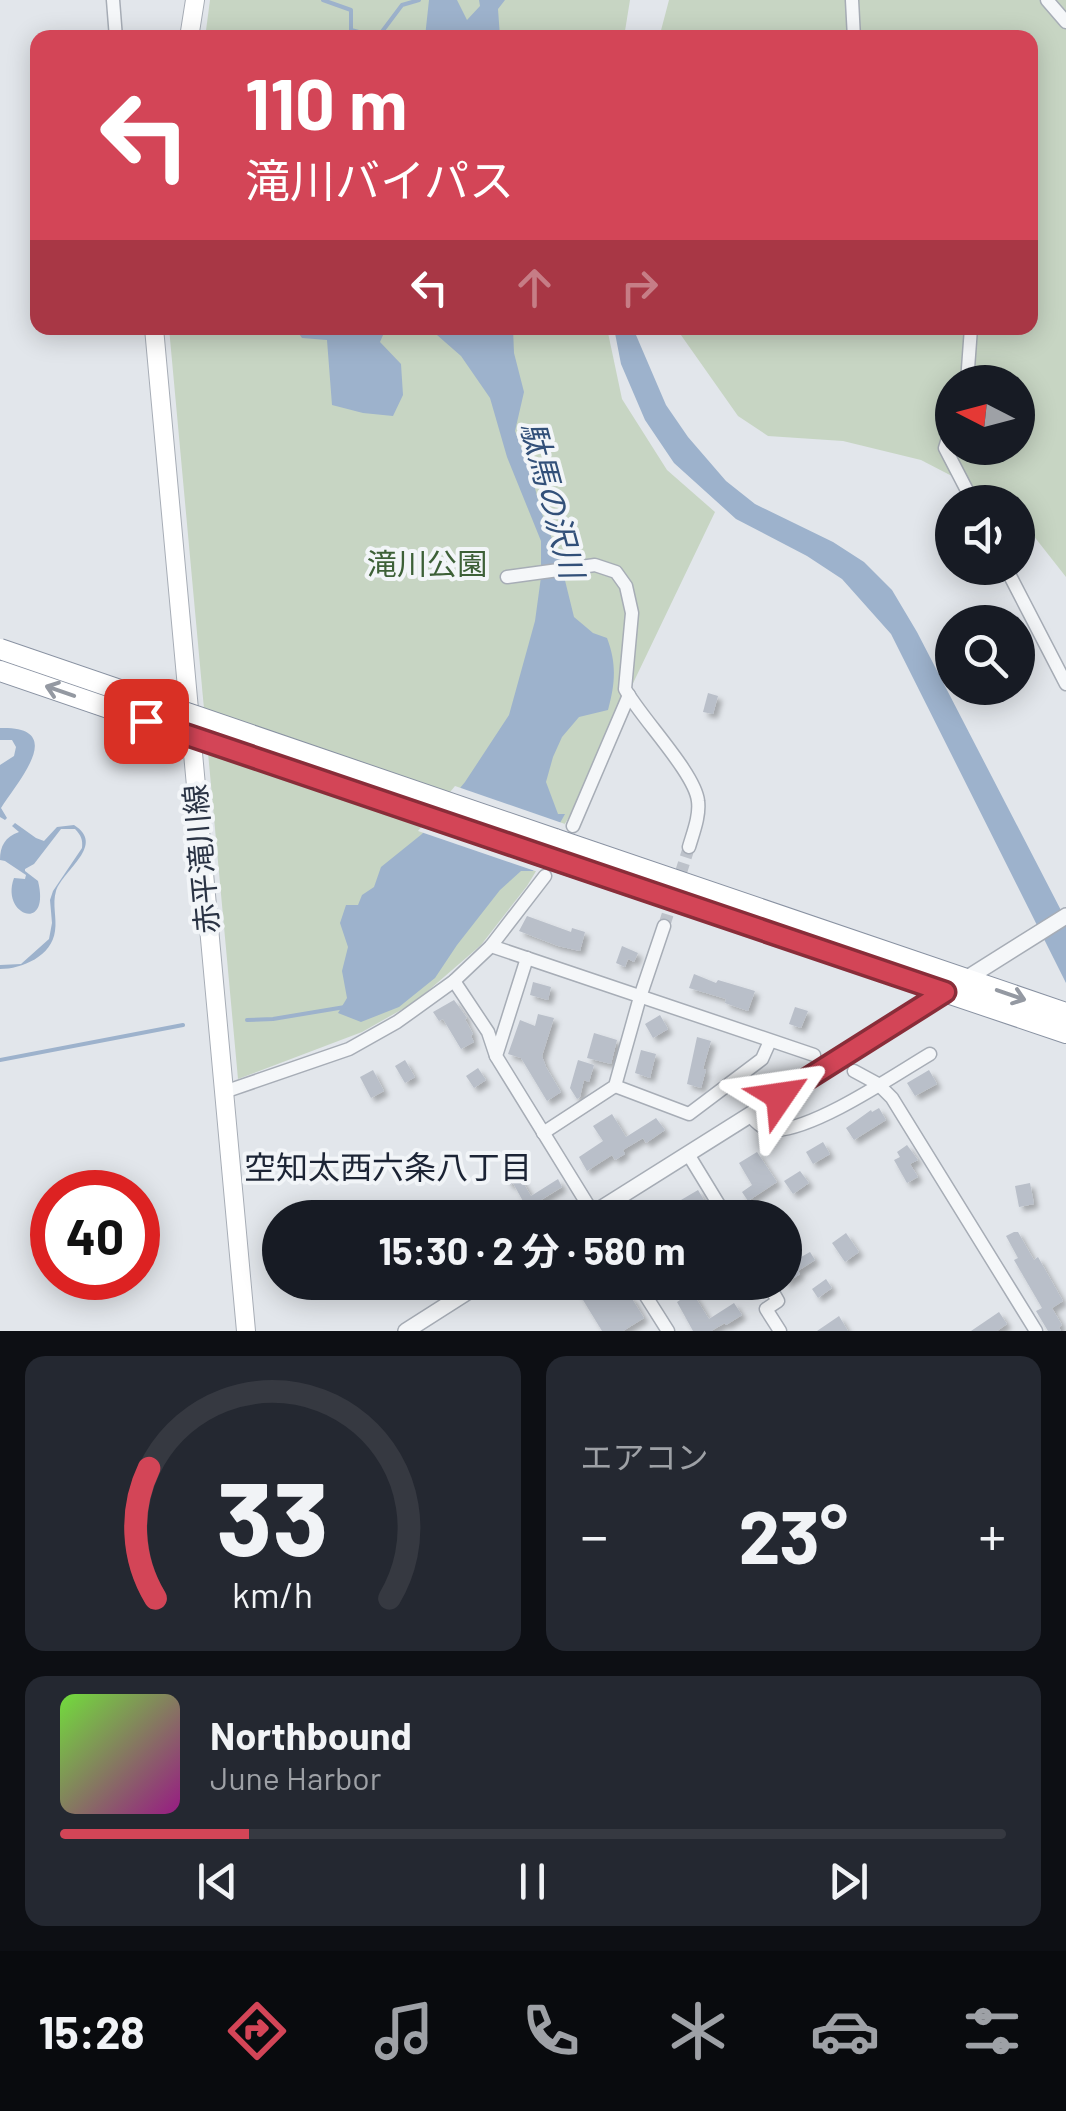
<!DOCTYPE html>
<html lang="ja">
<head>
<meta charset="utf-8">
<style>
	:root { --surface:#171b24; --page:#242831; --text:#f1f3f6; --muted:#9ea1a6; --line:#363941; --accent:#d34557 }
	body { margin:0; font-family:Barlow,"Noto Sans JP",sans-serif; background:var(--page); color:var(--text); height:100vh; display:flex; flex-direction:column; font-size:38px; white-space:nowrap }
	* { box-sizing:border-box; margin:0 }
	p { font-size:32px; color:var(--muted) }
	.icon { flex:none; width:55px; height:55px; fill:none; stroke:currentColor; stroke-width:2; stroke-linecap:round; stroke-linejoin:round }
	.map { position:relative; height:1331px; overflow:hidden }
	.sheet { display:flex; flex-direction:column; gap:25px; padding:25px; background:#0d0f14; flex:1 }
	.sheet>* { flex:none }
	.top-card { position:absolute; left:30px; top:30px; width:1008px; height:305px; border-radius:20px; box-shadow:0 5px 25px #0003; background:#d34557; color:#fff; overflow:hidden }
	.needle { width:65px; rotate:276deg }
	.buttons { position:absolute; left:935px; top:365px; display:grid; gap:20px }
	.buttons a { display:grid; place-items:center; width:100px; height:100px; border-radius:50%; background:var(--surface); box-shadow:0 5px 25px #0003; font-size:50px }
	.speed { position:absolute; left:30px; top:1170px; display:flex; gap:20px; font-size:50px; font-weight:700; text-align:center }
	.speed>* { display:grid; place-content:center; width:130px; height:130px; border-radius:50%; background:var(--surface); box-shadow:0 5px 25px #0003; line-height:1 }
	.speed .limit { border:15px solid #d22; background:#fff; color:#111 }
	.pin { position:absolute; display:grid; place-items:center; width:85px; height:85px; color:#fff; margin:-42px; border-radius:20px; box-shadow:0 5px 15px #0006 }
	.me { position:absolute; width:110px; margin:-55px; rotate:58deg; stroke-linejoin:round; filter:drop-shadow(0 0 8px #0008) }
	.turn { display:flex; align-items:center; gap:35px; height:210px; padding:0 50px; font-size:45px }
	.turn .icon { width:130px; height:130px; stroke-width:2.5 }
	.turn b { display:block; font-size:70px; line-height:85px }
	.lanes { display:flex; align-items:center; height:95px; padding:0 50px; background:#0003; justify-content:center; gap:50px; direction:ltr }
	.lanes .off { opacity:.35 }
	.big { font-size:75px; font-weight:700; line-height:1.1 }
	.sheet .card { flex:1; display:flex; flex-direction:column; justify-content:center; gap:15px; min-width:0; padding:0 35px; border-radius:20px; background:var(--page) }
	.sheet .dial { align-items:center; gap:0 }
	.dial svg { height:260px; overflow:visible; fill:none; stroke:var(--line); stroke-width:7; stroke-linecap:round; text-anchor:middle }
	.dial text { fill:var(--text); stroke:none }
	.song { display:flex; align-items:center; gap:30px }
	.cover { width:120px; height:120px; border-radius:15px; background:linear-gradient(135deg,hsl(100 70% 55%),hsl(310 70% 35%)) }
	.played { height:10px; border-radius:5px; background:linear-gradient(90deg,var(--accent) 20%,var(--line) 20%) }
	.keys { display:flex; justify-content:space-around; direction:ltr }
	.heat { display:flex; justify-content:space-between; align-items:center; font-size:55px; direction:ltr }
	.sheet .tiles { flex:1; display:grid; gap:25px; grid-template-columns:1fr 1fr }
	.card:last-child { grid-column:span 2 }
	.trip { position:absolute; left:262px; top:1200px; width:540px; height:100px; border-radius:50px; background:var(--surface); box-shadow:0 5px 25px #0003; font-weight:700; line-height:100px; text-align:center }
	.tab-bar { display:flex; height:160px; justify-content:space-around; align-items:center; background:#090b0e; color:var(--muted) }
	.tab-bar .icon { width:70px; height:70px }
	.tab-bar .active { color:var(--accent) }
	.tab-bar b { font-size:45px; color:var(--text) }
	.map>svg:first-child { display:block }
	.green { fill:#c7d5c3; fill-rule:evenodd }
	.water { fill:#9db2cc }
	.pier { fill:#e2e6eb }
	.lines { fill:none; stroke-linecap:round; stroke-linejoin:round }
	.stream { stroke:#9db2cc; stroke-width:4 }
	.building { fill:#b9bfc9; filter:url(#shadow) }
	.minor-tunnel { stroke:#bdc2ca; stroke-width:12; stroke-dasharray:12 6; stroke-linecap:butt }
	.minor-casing { stroke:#a7adb6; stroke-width:15 }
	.tertiary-casing { stroke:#a7adb6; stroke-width:18 }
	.secondary-casing { stroke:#a7adb6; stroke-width:20 }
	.trunk-casing { stroke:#8992a2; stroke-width:22 }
	.minor { stroke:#f5f7f9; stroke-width:12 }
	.tertiary { stroke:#f5f7f9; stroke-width:15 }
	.secondary { stroke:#fff; stroke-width:18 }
	.trunk { stroke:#fff; stroke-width:20 }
	.trunk-bridge-casing { stroke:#8992a2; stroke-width:22; stroke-linecap:butt }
	.trunk-bridge { stroke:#fff; stroke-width:20 }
	.oneway { stroke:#9499a2 }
	.route-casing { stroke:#892d39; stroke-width:25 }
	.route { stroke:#d34557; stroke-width:18 }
	.labels { text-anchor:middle; stroke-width:8; stroke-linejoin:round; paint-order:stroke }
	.park-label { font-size:30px; fill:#3d6037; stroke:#f2f5f8 }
	.street-label { font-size:30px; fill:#2a3344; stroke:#f2f5f8 }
	.water-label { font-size:32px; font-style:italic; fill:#325079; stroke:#f2f5f8 }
	.neighbourhood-label { font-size:32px; fill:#1c2435; stroke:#f2f5f8 }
</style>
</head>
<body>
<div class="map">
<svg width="1066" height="1331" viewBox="0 0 1066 1331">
	<defs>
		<filter id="shadow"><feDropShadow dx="4.5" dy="4.5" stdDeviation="2.5" flood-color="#0004"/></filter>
	</defs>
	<rect width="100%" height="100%" fill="#e2e6eb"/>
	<!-- green -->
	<g class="green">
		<polygon points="210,0 630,0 624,37 205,38"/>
		<path d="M 669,0 L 1066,0 L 1066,577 L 1018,516 L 1018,502 L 1002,502 L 921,460 L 843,441 L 768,436 L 738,416 L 676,328 L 1030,328 L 1030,38 L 659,38 ZM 952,382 L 1018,382 L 1018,448 L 952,448 Z"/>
		<polygon points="169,328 607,328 622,399 667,470 715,512 569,817 527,886 481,945 415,1002 362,1032 238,1079"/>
	</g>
	<!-- water -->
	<g class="water">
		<polygon points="429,0 457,0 467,20 480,6 479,0 505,0 498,9 500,37 425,37"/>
		<polygon points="295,328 386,328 380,342 401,364 403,395 393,416 363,413 332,405 327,340 302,338"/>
		<path d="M 429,328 L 513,328 L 514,353 L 524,392 L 515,431 L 530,470 L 542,514 L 559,556 L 574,617 L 593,633 L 607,638 C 617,664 615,684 608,710 L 579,717 L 562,737 L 553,757 L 546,782 L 558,814 L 565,814 L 533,871 L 521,871 L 500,890 L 457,945 L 435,978 L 399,1007 L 361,1022 L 338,1013 L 347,998 L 342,971 L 348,947 L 340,923 L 346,905 L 358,905 L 362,895 L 374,887 L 381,867 L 422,834 L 465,782 L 509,715 L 535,621 L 541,577 L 541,541 L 507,457 L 490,398 L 461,356 Z"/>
		<polygon points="614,328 633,328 666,405 688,437 726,481 755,504 833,542 864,562 892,590 917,632 1066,920 1066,983 891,634 842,579 807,556 736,519 674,463 645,420 621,364"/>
		<path d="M 0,728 C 69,726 17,782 1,808 L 7,818 L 5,820 L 0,817 L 0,765 L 14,756 L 16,747 L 12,740 L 0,740 Z"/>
		<path d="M 15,823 L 36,838 L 44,841 L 57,827 L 74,825 C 106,845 64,869 56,891 C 52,904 57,918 55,931 C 52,956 22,969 0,969 L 0,965 L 21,964 L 49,939 L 52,923 L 50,900 L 53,891 L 82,848 C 83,840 81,835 75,829 L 61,829 L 34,864 L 25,869 L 25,871 L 38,881 C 51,934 0,915 14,878 L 25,879 L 26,875 L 5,861 L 0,860 C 0,846 5,837 19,832 L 12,826 Z"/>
	</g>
	<!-- pier -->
	<polygon class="pier" points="455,786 565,824 538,872 418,831"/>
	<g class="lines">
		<!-- stream -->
		<g class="stream">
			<polyline points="323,0 351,10 351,30 378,37 402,5 419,0"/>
			<polyline points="247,1020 273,1019 345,1007"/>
			<polyline points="0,1060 183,1025"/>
		</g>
	</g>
	<!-- building -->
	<g class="building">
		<polygon points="708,693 718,696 713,714 703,712"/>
		<polygon points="527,916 571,932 572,928 585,932 580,951 558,946 519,931"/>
		<polygon points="622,946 638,953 634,962 628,959 625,967 616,963"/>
		<polygon points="694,974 716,983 718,980 755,991 748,1011 725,1003 726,999 689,988"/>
		<polygon points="533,982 551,987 548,1000 530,995"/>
		<polygon points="454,1000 467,1018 465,1019 473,1034 471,1036 474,1042 461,1049 443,1019 439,1021 433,1012"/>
		<polygon points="795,1007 808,1011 801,1028 789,1024"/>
		<polygon points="538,1014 554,1018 542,1056 546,1067 561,1092 547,1101 521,1058 508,1054 520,1020 535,1026"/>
		<polygon points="660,1015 668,1029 653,1038 645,1024"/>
		<polygon points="594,1033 617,1040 611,1064 587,1058"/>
		<polygon points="697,1037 711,1041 703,1069 706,1070 701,1088 687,1084"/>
		<polygon points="641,1050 656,1054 650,1078 635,1073"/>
		<polygon points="405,1060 415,1077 405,1083 395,1066"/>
		<polygon points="578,1060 594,1065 589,1082 584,1080 580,1097 577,1099 570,1088"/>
		<polygon points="478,1068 486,1080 474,1088 466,1076"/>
		<polygon points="373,1070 384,1091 371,1098 360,1077"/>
		<polygon points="929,1070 937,1084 915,1096 907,1083"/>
		<polygon points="879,1108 886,1120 854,1140 846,1128 871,1110 872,1112"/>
		<polygon points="612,1114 626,1137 656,1118 665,1130 646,1143 643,1138 623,1150 625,1154 615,1160 612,1155 587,1171 579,1157 603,1141 593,1126"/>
		<polygon points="823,1142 830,1154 813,1164 806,1152"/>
		<polygon points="907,1145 918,1160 910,1164 918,1177 907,1183 894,1160 900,1157 897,1152"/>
		<polygon points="757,1152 777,1182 748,1201 742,1192 752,1185 739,1163"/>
		<polygon points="514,1167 531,1196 558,1179 562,1187 541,1200 548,1211 537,1218 525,1218 518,1207 524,1203 513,1183 510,1185 503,1174"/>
		<polygon points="800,1171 809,1183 793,1194 784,1181"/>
		<polygon points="1030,1183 1034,1204 1019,1207 1015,1186"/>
		<polygon points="698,1190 704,1200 688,1211 681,1200"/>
		<polygon points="666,1201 673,1213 666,1218 638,1218"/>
		<polygon points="1014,1232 1018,1232 1034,1260 1038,1257 1063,1301 1052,1308 1062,1325 1059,1327 1061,1331 1048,1331 1036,1311 1042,1308 1014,1260 1018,1258 1006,1236"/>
		<polygon points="846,1233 859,1252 845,1262 832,1243"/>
		<polygon points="810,1252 815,1260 798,1271 800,1274 785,1284 785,1266"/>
		<polygon points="826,1279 832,1288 818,1298 812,1289"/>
		<polygon points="572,1282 590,1282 600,1299 620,1285 629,1298 631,1297 644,1318 623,1331 602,1331"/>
		<polygon points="692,1292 709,1319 734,1303 742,1315 726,1325 725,1323 711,1331 693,1331 677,1302"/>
		<polygon points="999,1312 1007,1324 997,1331 971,1331"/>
		<polygon points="839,1316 848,1331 817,1331"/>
	</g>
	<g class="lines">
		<!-- minor-tunnel -->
		<polyline class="minor-tunnel" points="664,926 689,847"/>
		<!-- minor casing -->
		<g class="minor-casing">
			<g id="minor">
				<polyline points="113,0 116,38"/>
				<polyline points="852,0 854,38"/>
				<polyline points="1047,0 1066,22"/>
				<polyline points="967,382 971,328"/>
				<polyline points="952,426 945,448 973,502"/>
				<polyline points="1006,568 1066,684"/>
				<path d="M 507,577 L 595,565 L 616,572 L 626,586 L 632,613 L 625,689 C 641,718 695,773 698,801 C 700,816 693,833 689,847"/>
				<polyline points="573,826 629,695"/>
				<polyline points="491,946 814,1055"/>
				<polyline points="527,958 496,1056 596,1218"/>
				<polyline points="454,981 488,1032 496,1056"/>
				<polyline points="854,1071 878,1084 892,1098 1036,1331"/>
				<polyline points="615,1086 689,1114 762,1059 770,1041"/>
				<polyline points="224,1092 349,1049 397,1022 454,981 491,946 545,876"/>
				<path d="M 750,1115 C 757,1124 764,1130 776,1130 C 817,1128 893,1076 930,1054"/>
				<polyline points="543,1133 615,1086 640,997 664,926"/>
				<polyline points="688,1154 727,1218"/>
				<polyline points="637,1282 668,1331"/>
				<polyline points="767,1282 778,1301 766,1309 780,1331"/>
			</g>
		</g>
		<!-- tertiary casing -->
		<g class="tertiary-casing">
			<g id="tertiary">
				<polyline points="586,1218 1066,916"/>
				<polyline points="406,1331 483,1282"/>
			</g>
		</g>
		<!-- secondary casing -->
		<g class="secondary-casing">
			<g id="secondary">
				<polyline points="189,38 195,0"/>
				<polyline points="154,328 246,1331"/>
			</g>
		</g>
		<!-- trunk casing -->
		<g class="trunk-casing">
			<g id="trunk">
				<polyline points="555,839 1066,1013"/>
				<polyline points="550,859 1066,1033"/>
			</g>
		</g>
		<!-- minor -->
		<use href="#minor" class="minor"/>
		<!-- tertiary -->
		<use href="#tertiary" class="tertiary"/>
		<!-- secondary -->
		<use href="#secondary" class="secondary"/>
		<!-- trunk -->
		<use href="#trunk" class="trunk"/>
		<!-- trunk-bridge casing -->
		<g class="trunk-bridge-casing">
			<g id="trunk-bridge">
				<polyline points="0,649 555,839"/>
				<polyline points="0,671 550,859"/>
			</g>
		</g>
		<!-- trunk-bridge -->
		<use href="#trunk-bridge" class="trunk-bridge"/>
	</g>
	<!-- one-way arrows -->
	<defs><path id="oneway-shaft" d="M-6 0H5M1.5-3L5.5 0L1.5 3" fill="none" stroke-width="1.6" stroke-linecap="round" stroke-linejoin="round" transform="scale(2.5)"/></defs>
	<g class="oneway">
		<use href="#oneway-shaft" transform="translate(60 691) rotate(-161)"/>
		<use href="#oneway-shaft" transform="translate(1011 995) rotate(19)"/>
	</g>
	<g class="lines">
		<!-- route casing -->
		<g class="route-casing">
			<polyline id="route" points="146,721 945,992 780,1096"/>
		</g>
		<!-- route -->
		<use href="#route" class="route"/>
	</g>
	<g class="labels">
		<!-- park labels -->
		<g class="park-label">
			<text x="427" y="575">滝川公園</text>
		</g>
		<!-- street labels -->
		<g class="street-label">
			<text transform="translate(202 859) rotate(-95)" y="10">赤平滝川線</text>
		</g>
		<!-- water labels -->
		<g class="water-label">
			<text transform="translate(552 500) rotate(75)" y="11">駄馬の沢川</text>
		</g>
		<!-- neighbourhood labels -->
		<g class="neighbourhood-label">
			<text x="388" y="1179">空知太西六条八丁目</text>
		</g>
	</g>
</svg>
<div class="buttons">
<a><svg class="needle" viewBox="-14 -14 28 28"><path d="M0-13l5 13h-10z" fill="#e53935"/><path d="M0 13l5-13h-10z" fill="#9ea1a6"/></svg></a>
<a><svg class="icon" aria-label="sound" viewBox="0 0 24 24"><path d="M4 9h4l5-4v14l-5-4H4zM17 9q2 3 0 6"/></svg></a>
<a><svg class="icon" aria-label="search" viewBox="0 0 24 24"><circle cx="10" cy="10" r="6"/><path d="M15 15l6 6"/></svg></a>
</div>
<div class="speed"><div class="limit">40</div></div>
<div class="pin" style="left:146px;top:721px;background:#d93025"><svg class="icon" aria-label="arrive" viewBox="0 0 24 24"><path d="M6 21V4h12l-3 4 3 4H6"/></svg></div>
<svg class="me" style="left:780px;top:1096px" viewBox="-20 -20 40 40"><path d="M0-17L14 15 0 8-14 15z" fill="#d34557" stroke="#fff" stroke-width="4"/></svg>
<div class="trip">15:30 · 2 分 · 580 m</div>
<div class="top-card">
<div class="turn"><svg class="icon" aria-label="left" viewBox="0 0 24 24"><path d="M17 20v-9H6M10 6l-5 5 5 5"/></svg><div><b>110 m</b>滝川バイパス</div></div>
<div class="lanes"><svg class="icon" aria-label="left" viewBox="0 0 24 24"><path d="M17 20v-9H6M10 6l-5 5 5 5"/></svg><svg class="icon off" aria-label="ahead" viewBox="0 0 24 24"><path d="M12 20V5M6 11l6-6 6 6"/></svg><svg class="icon off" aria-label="right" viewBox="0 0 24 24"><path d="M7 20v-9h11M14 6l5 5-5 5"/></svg></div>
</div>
</div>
<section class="sheet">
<div class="tiles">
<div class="card dial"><svg viewBox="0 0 100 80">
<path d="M14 69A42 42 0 1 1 86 69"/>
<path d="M14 69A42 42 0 0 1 12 29" stroke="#d34557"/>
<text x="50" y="56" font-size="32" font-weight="700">33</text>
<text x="50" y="72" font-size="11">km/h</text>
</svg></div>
<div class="card"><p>エアコン</p>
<div class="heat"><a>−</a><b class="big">23°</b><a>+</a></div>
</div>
<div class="card">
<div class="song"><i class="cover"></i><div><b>Northbound</b><p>June Harbor</p></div></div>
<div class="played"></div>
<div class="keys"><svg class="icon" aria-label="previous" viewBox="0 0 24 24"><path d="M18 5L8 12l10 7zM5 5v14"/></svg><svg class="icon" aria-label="pause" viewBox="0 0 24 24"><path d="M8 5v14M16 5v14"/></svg><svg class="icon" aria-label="next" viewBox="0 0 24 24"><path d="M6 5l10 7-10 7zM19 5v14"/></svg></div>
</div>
</div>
</section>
<nav class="tab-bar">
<b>15:28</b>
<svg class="icon active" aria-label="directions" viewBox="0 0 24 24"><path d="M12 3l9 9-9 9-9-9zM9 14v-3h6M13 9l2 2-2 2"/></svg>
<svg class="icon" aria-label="music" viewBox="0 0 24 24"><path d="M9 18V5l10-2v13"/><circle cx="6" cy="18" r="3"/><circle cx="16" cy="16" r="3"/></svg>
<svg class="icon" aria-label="phone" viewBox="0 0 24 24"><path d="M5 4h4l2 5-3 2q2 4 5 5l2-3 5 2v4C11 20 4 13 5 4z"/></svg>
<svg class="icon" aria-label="climate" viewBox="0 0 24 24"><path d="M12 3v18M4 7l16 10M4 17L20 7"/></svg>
<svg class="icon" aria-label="car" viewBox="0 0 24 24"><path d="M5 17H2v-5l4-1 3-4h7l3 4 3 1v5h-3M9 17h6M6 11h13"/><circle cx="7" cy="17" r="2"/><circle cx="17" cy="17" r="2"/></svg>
<svg class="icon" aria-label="filters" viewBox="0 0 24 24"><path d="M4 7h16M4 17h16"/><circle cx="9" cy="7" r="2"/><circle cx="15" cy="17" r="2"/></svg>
</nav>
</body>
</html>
